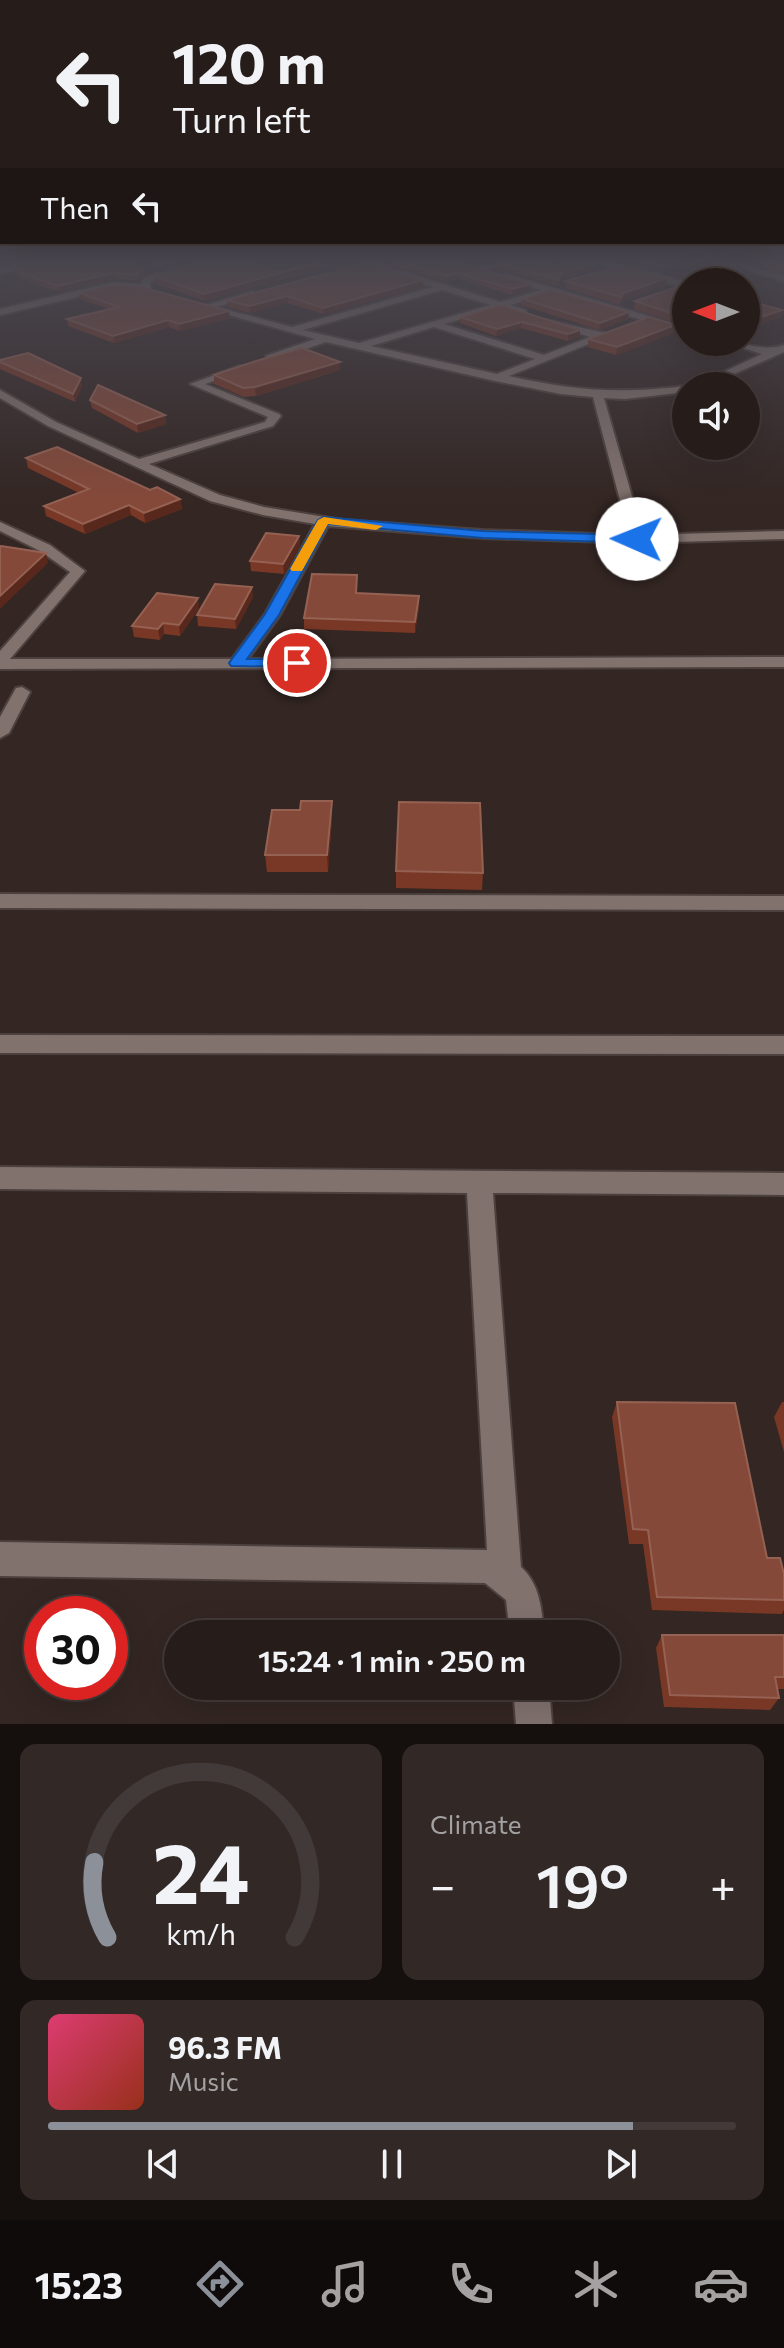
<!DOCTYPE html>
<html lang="en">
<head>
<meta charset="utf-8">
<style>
	:root { --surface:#261c1a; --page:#322927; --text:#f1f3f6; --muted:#a4a1a2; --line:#423a39; --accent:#8c9099 }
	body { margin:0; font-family:Commissioner,sans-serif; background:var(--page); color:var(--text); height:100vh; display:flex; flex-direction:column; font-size:30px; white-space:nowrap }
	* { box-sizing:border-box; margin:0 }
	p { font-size:26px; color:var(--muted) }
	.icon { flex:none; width:44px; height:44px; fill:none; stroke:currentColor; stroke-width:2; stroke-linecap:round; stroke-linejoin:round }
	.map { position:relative; height:1724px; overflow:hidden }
	.side { display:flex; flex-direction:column; gap:20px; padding:20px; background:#150f0e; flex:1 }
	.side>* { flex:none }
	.hud { position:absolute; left:0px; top:0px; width:784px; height:244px; box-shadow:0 8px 32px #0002,0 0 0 2px var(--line); background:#261c1a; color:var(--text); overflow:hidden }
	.needle { width:52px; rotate:270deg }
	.controls { position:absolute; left:672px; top:268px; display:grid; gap:16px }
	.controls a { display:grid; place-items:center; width:88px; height:88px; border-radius:50%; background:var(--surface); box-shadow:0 8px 32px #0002,0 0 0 2px var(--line); font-size:40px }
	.speed { position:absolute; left:24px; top:1596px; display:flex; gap:16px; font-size:40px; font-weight:700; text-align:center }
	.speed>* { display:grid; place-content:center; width:104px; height:104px; border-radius:50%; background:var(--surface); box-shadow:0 8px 32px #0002,0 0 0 2px var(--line); line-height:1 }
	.speed .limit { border:12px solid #d22; background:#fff; color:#111 }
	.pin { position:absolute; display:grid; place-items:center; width:68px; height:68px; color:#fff; margin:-34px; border:4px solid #fff; border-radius:50%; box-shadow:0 2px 8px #0007 }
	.me { position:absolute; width:88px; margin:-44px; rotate:271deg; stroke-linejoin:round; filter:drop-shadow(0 0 6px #0008) }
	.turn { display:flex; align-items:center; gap:28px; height:168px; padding:0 40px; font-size:36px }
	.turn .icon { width:104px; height:104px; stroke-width:2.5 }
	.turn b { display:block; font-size:56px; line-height:68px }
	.then { display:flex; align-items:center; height:76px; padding:0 40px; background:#0003; gap:16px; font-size:30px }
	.big { font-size:60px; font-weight:600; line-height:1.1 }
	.side .card { flex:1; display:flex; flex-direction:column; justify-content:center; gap:12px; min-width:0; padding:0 28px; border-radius:16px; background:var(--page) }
	.side .dial { align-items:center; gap:0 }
	.dial svg { height:208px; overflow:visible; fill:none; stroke:var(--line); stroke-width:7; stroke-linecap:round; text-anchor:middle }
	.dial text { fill:var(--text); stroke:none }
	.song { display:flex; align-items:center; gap:24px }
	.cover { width:96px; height:96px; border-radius:12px; background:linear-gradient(135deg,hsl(340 70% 55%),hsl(10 70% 35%)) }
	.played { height:8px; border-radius:4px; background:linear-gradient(90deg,var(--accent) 85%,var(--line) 85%) }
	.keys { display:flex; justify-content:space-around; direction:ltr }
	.heat { display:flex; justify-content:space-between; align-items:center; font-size:44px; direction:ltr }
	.side .tiles { flex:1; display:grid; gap:20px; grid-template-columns:1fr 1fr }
	.card:last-child { grid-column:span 2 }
	.trip { position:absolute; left:164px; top:1620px; width:456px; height:80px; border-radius:40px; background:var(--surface); box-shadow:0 8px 32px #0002,0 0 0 2px var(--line); font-weight:600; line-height:80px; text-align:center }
	.tab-bar { display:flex; height:128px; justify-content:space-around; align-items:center; background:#0f0b0a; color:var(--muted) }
	.tab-bar .icon { width:56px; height:56px }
	.tab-bar .current { color:var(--accent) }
	.tab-bar b { font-size:36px; color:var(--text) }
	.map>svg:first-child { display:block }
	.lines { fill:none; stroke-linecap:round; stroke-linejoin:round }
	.minor-casing { stroke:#4c413e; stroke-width:4 }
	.minor { fill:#81726e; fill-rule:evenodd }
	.wall { fill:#793725 }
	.shaded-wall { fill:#58281c }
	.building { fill:#854939; stroke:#956153; stroke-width:2 }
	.route { fill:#1a73e8; stroke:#114b97; stroke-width:2 }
	.slow { fill:#f59e0b }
</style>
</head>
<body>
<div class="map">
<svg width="784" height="1724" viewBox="0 0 784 1724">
	<rect width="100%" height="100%" fill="#332623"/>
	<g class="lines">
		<!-- minor casing -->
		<g class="minor-casing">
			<g id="minor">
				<polygon points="36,260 47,262 0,274 0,268"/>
				<polygon points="204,260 218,260 150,282 151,290 115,288 0,315 0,309 115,282 140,284 144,278"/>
				<path d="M 367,260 L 381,260 L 375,263 L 500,302 L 541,290 L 503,279 L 506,274 L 686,327 L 686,333 L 551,293 L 510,305 L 526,310 L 526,314 L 500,308 L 444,324 L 544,355 L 590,337 L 551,325 L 551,321 L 606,333 L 606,337 L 509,376 C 576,391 617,394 686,386 L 687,386 L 686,392 L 625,399 L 604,398 L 643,535 L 784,531 L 784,539 L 637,543 L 483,538 L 328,526 L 280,615 L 248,659 L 784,657 L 784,667 L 0,669 L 0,651 L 70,572 L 40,551 L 0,531 L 0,522 L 50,545 L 85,571 L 10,659 L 232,659 L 265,614 L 315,524 L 263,515 L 210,501 L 48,426 L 0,398 L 0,390 L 56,422 L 139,459 L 265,422 L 268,417 L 190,384 L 240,366 L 244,367 L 244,371 L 205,384 L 279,414 L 281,416 L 273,426 L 149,464 L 220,495 L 264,507 L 343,520 L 483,530 L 629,535 L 593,397 L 561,394 L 495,381 L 326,342 L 270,361 L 266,356 L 315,339 L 200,307 L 253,291 L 256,296 L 216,307 L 292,327 L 433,287 L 366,266 L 342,273 L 338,270 ZM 442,290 L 491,305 L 359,343 L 303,330 ZM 434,327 L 535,359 L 497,374 L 371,346 Z"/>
				<polygon points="499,260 513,260 478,272 474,269"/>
				<polygon points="570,260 587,260 551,270 547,267"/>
				<polygon points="588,260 603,260 686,282 686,288"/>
				<polygon points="707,260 723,260 784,275 784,281"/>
				<path d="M 724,342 C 747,342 762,352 784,345 L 784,352 L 707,386 L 693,386 L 762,354 Z"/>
				<polygon points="22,687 30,692 9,733 0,738 0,717 16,688"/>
				<polygon points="0,894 784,896 784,910 0,908"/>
				<polygon points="0,1035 784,1036 784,1054 0,1053"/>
				<path d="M 0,1167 L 784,1173 L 784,1195 L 493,1193 L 521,1567 C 540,1584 542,1610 544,1634 L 510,1634 L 506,1600 L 485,1583 L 0,1576 L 0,1542 L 487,1550 L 467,1193 L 0,1189 Z"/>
				<polygon points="513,1686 549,1686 552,1724 516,1724"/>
			</g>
		</g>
		<!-- minor -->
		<use href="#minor" class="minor"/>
	</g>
	<!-- wall -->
	<g class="wall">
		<polygon points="137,260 200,260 162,268"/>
		<polygon points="382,260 454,260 531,290 512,295 457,278 446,282 383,262"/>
		<polygon points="471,260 561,260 549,265 552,267 602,268 560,279 558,286"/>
		<polygon points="616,260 677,260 647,269"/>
		<polygon points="729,260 784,260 784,272"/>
		<polygon points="331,266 205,301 154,283 154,276 279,272"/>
		<polygon points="15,267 146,275 137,281 114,279 59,292 21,279 16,273"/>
		<polygon points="668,278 666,285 622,300 620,305 565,288 565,281"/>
		<polygon points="686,284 686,326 634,309 635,301"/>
		<polygon points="423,287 323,314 288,303 250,313 228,307 227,300"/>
		<polygon points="79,293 230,318 180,331 169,327 114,343 68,326 67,319 109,309 80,299"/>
		<polygon points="522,299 628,319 599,330 521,305"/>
		<polygon points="501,305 580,336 568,341 521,328 496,336 460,323 460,317"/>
		<polygon points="674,333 616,355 588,347 588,339"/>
		<polygon points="0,360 82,386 75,402 0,369"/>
		<polygon points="340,362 340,370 256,396 244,397 214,384 214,375"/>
		<polygon points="90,400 165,415 166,424 138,433 92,408"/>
		<polygon points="26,458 150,490 180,499 182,509 145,523 131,515 85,534 46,516 44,506 79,493 28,468"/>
		<polygon points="299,536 300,545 284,574 251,571 250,561"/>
		<polygon points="357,575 357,593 419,596 419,607 415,633 304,629 304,618"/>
		<polygon points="253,597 236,629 198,626 197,615"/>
		<polygon points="199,608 180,636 164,634 160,640 134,637 132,626"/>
		<polygon points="332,818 328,872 267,872 265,855"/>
		<polygon points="396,871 483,873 482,890 396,888"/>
		<polygon points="617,1402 767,1558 784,1574 784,1610 782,1614 652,1610 643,1544 629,1544 612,1417"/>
		<polygon points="782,1402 784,1402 784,1452 774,1417"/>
		<polygon points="662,1635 784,1635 784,1689 777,1689 779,1698 770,1710 664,1707 656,1648"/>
	</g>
	<!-- shaded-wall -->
	<g class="shaded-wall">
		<polygon points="0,260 21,260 0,265"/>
		<polygon points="182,260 200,260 162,268 162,264"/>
		<polygon points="328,260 331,260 331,266 205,301 204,294"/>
		<polygon points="549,260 561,260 544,268 544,262"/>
		<polygon points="657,260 677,260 647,269 648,263"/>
		<polygon points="602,262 602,268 560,279 558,286 561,273"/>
		<polygon points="145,269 146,275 137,281 136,275"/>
		<polygon points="113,273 114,279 59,292 58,286"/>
		<polygon points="457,273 457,278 446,282 447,276"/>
		<polygon points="668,278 666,285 622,300 620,305 623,293"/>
		<polygon points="423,280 423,287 323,314 323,308"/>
		<polygon points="531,284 531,290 512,295 512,289"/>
		<polygon points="287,296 288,303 250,313 249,306"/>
		<polygon points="782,310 781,317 746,330 746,322"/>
		<polygon points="229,311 230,318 180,331 179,324"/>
		<polygon points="629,312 628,319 599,330 600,323"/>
		<polygon points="168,320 169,327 114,343 113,336"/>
		<polygon points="522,322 521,328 496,336 497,329"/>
		<polygon points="675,325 674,333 616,355 617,347"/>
		<polygon points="580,330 580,336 568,341 568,334"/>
		<polygon points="340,362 340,370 256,396 255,387"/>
		<polygon points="81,378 82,386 75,402 73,394"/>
		<polygon points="165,415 166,424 138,433 137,424"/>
		<polygon points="180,499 182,509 145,523 144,513"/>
		<polygon points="129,505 131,515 85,534 83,524"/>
		<polygon points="299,536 300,545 284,574 283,564"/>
		<polygon points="46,553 48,563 0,609 0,596"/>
		<polygon points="252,587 253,597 236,629 235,619"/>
		<polygon points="419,596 419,607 415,633 415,622"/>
		<polygon points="198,598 199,608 180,636 179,625"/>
		<polygon points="163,623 164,634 160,640 158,629"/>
		<polygon points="332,801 332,818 328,872 327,855"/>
	</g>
	<!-- building -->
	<g class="building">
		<polygon points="42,260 125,260 145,269 136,275 113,273 58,286 20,273 15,267"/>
		<polygon points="147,260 182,260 162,264"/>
		<polygon points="204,260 246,260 279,272 328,260 204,294 154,276"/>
		<polygon points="394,260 454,260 531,284 512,289 457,273 447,276"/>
		<polygon points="490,260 549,260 544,262 552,267 577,260 597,260 602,262 561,273 559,280"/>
		<polygon points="638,260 657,260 648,263"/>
		<polygon points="757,260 784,260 784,266"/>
		<polygon points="366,263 423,280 323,308 287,296 249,306 227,300"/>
		<polygon points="621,266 668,278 623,293 621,297 565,281"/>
		<polygon points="686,284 686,318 635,301"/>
		<polygon points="114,285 141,287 229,311 179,324 168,320 113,336 67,319 119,307 79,293"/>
		<polygon points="552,290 629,312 600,323 522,299"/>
		<polygon points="746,300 782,310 746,322"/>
		<polygon points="501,305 580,330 568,334 522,322 497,329 460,317"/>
		<polygon points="649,317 675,325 617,347 588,339"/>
		<polygon points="302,348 340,362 255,387 243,388 214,375 256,361"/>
		<polygon points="28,353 81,378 73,394 0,362 0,360"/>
		<polygon points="98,385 165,415 137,424 90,400"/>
		<polygon points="57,447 150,490 157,487 180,499 144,513 129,505 83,524 44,506 89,489 26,458"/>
		<polygon points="266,533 299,536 283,564 250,561"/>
		<polygon points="1,546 46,553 0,596 0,547"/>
		<polygon points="312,574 357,575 356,593 419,596 415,622 304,618"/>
		<polygon points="215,584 252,587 235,619 197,615"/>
		<polygon points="157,593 198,598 179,625 163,623 158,629 132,626"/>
		<polygon points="301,801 332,801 327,855 265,855 272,810 300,810"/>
		<polygon points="399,802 480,803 483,873 396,871"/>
		<polygon points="617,1402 735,1403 767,1558 780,1558 784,1574 784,1600 657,1597 648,1530 633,1529"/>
		<polygon points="662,1635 784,1635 784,1677 775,1677 779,1698 670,1695"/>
	</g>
	<!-- sky -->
	<linearGradient id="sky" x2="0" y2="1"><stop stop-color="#1c1513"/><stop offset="0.52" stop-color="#4a4750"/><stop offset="1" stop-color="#4a4750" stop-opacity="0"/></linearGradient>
	<rect width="784" height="502" fill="url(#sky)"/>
	<!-- route -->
	<polygon class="route" points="324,517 483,531 637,535 643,539 637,543 483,538 328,524 279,615 247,659 297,659 305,663 297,667 231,666 229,663 265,614 318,520"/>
	<!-- slow -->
	<polygon class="slow" points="324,517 383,526 376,530 328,524 302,571 292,571 290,569 318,520"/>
</svg>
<div class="controls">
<a><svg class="needle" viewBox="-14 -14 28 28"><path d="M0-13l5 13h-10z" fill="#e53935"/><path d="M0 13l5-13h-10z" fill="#a4a1a2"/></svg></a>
<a><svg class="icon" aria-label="sound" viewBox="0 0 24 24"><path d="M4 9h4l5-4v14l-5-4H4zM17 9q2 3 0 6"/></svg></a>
</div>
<div class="speed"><div class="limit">30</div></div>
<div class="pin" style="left:297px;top:663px;background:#d93025"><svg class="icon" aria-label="arrive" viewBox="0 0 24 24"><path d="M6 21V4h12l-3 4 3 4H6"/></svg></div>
<svg class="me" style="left:637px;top:539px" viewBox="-20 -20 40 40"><circle r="19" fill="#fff"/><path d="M0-13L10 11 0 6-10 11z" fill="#1a73e8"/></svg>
<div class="trip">15:24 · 1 min · 250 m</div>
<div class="hud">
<div class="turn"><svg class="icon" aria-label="left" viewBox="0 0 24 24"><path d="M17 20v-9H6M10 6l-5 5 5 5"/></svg><div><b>120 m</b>Turn left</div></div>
<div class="then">Then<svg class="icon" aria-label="left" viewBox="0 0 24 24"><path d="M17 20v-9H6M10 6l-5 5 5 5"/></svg></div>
</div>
</div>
<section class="side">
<div class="tiles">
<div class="card dial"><svg viewBox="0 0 100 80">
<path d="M14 69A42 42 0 1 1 86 69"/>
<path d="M14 69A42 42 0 0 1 9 40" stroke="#8c9099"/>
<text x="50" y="56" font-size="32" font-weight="700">24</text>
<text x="50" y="72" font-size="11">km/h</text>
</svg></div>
<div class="card"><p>Climate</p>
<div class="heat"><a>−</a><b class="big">19°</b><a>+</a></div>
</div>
<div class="card">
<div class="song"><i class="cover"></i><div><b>96.3 FM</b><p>Music</p></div></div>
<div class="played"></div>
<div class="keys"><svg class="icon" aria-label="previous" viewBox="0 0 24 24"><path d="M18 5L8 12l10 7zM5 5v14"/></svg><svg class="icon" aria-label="pause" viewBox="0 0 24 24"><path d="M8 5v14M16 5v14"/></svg><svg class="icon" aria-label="next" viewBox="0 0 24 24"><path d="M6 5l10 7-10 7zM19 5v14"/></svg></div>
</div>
</div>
</section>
<nav class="tab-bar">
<b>15:23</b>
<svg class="icon current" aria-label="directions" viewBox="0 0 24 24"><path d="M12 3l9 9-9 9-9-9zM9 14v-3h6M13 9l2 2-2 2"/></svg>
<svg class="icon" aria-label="music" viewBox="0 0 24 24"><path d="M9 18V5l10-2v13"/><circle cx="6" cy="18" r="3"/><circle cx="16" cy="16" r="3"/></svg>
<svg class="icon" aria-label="phone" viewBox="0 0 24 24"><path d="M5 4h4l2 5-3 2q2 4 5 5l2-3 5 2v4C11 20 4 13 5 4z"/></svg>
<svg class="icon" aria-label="climate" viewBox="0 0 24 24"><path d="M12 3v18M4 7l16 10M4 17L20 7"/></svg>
<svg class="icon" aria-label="car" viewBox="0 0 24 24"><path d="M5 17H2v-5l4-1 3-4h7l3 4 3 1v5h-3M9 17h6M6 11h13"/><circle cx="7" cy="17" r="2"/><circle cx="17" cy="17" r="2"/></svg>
</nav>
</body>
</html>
